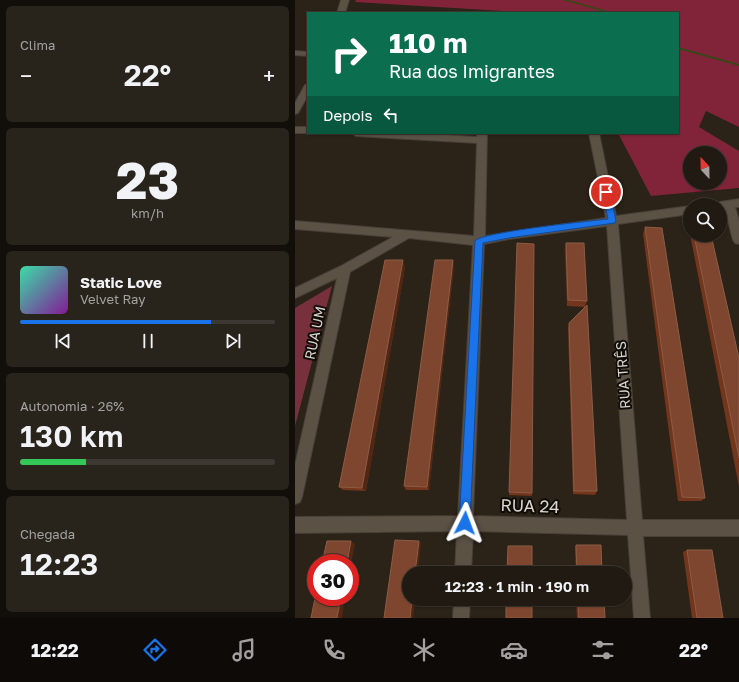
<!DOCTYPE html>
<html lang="pt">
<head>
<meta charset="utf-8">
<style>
	:root { --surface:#201a12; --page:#28231b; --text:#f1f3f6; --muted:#a2a19f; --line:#3d3832; --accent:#1a73e8 }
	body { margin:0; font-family:"Golos Text",sans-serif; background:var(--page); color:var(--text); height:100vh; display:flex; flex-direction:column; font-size:15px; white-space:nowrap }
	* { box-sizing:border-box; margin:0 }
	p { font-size:13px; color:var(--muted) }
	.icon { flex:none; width:22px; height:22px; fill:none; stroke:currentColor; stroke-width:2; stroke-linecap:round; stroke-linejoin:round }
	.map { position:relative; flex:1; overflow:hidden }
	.sheet { display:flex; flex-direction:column; gap:6px; padding:6px; background:#120e0a; width:295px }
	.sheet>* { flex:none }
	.hud { position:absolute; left:12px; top:12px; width:372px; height:122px; border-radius:0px; box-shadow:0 1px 3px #0004,0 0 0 1px var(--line); background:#0b6e4f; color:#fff; overflow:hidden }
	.needle { width:26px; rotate:338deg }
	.tools { position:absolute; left:388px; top:146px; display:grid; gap:8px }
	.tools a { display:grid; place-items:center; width:44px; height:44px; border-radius:50%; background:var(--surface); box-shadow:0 1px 3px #0004,0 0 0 1px var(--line); font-size:20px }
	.speed { position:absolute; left:12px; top:554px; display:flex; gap:8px; font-size:20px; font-weight:700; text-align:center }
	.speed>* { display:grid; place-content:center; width:52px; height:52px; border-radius:50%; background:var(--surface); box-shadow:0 1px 3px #0004,0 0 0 1px var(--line); line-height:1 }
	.speed .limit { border:6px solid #d22; background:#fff; color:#111 }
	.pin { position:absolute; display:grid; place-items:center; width:34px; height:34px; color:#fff; margin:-17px; border:2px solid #fff; border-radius:50%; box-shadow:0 1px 4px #0007 }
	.me { position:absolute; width:44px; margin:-22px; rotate:3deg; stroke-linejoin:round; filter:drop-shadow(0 0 3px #0008) }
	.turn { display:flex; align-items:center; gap:14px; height:84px; padding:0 16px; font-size:18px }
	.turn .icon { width:52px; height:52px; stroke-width:2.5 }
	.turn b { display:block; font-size:28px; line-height:34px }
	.then { display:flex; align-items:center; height:38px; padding:0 16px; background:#0003; gap:8px; font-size:15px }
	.big { font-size:30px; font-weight:600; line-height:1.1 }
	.sheet .card { flex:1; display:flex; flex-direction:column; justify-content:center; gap:6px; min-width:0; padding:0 14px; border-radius:6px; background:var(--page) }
	.sheet .dial { align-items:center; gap:0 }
	.dial b { font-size:52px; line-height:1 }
	.song { display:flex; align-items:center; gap:12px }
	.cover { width:48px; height:48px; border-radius:6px; background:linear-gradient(135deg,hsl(160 70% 55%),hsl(290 70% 35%)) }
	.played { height:4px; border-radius:2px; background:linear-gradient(90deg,var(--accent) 75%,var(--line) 75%) }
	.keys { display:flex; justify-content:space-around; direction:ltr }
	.heat { display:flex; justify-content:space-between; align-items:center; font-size:22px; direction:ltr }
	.charge { height:6px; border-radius:3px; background:linear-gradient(90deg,#34c759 26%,var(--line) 0) }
	.trip { position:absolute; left:107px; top:566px; width:230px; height:40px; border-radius:20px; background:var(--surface); box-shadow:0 1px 3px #0004,0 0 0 1px var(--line); font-weight:600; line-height:40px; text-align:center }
	.menu { display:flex; height:64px; justify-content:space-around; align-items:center; background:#0d0a07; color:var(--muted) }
	.menu .icon { width:28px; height:28px }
	.menu .current { color:var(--accent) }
	.menu b { font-size:18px; color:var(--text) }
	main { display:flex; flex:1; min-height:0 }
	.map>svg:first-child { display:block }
	.green { fill:#79303d }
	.forest { fill:#822439; fill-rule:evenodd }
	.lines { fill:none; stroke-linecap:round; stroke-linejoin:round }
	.stream { fill:#374816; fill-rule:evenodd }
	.minor-casing { stroke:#473f38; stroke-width:2 }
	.minor { fill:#5c5145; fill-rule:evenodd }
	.wall { fill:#73351b }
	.shaded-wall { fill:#512612 }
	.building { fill:#7e462e; stroke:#8c5c47 }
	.route { fill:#1a73e8; stroke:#114b97 }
	.labels { text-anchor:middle; stroke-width:4; stroke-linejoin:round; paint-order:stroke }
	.street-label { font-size:14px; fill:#dad4cd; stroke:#100c08 }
	.near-street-label { font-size:17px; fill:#dad4cd; stroke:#100c08 }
</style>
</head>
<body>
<main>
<section class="sheet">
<div class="card"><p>Clima</p>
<div class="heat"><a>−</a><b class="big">22°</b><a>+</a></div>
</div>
<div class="card dial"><b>23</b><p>km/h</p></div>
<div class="card">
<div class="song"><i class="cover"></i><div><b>Static Love</b><p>Velvet Ray</p></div></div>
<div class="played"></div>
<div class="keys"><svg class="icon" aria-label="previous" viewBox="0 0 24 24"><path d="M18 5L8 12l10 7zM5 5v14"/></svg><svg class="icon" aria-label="pause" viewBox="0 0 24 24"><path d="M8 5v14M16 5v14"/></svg><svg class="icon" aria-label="next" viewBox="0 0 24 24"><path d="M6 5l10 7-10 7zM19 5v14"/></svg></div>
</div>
<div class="card"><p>Autonomia · 26%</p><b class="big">130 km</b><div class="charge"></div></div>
<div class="card"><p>Chegada</p><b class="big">12:23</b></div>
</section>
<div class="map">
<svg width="444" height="618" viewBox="0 0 444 618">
	<rect width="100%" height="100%" fill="#2b2218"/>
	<!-- green -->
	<polygon class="green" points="37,286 0,426 0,308"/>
	<!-- forest -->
	<path class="forest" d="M 61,0 L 444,0 L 444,127 L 411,111 L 404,127 L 444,151 L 444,188 L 356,196 L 323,133 L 383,133 L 383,13 L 208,13 L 208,11 L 60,2 ZM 395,153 L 425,153 L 425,183 L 395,183 Z"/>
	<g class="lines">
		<!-- stream -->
		<g class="stream">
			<polygon points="268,0 274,0 319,13 313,13"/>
			<polygon points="383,47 444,64 444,66 383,49"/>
		</g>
		<!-- minor casing -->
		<g class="minor-casing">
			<g id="minor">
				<polygon points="46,0 54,0 50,13 42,13"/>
				<polygon points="0,51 13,52 13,56 0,55"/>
				<polygon points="13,84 13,95 3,113 0,114 0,103 10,85"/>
				<rect x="0" y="127" width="13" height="6"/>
				<path d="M 56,133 L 118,133 L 182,137 L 182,133 L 192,133 L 190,236 L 311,218 L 294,133 L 304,133 L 321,216 L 395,206 L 395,214 L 323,224 L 347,520 L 444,520 L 444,536 L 348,536 L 355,618 L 339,618 L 333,535 L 178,531 L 176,573 L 160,573 L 162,531 L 0,533 L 0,517 L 163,516 L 178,245 L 114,238 L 55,272 L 7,497 L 5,502 L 0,504 L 0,465 L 42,278 L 0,298 L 0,288 L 46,266 L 98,237 L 0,229 L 0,221 L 179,236 L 182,143 L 61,136 ZM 312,226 L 332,520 L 178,516 L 189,244 L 214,239 Z"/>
				<polygon points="444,199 444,207 440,207 444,221 444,244 440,243 438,240 430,209 425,210 425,205 420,205 425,202"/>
				<polygon points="159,599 175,599 174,618 158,618"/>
			</g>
		</g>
		<!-- minor -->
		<use href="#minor" class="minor"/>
	</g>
	<!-- wall -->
	<g class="wall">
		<polygon points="350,227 410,498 406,501 383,501 348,234"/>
		<polygon points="395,233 395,235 416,235 444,358 444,487 395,234"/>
		<polygon points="271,243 292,301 290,306 302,491 300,495 278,494 273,329 274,323 290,307 272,306 270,250"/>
		<polygon points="159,266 134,490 111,490 109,486"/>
		<polygon points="110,267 71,491 48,490 44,487"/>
		<polygon points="214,492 237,493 237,496 214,495"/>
		<polygon points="281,545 307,573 281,573 280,547"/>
		<polygon points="392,550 428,618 397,618 388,552"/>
		<polygon points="281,599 309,599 310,618 282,618"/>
	</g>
	<!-- shaded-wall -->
	<g class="shaded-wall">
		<polygon points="108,260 110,267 71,491 67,488"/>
		<polygon points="158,260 159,266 134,490 132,487"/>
		<polygon points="56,541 60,544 55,570 55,563 52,563"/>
		<polygon points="124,541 126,543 123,573 120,573"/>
		<polygon points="46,597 50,597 47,618 42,618"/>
		<polygon points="117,599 120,599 118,618 115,618"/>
	</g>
	<!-- building -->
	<g class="building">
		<polygon points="350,227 367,228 410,498 387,497"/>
		<polygon points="399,235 416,235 444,358 444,458"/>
		<polygon points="222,243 239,244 237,493 214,492"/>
		<polygon points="271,243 289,243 292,301 273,300"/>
		<polygon points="90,260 108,260 67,488 44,487"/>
		<polygon points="140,260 158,260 132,487 109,486"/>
		<polygon points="292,305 302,491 279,491 274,323"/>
		<polygon points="100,540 124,541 120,573 114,573 114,599 117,599 115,618 89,618"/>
		<polygon points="32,541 56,541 52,563 27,563"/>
		<polygon points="281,545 306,545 307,573 282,573"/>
		<polygon points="213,546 237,546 237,573 212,573"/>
		<polygon points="392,550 417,550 428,618 402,618"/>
		<polygon points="21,593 21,597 46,597 42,618 16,618"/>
		<rect x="211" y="599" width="26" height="19"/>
		<polygon points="283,599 309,599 310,618 284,618"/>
	</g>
	<!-- route -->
	<path class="route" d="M 311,189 L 315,192 L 321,221 L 320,223 L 214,238 L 188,243 L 175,523 L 174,527 L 170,529 L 166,527 L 164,523 L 180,241 C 186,232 295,221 313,219 L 307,192 Z"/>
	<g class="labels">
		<!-- street labels -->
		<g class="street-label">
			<text transform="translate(20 333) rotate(-78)" y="5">RUA UM</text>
			<text transform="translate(328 375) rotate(-94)" y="5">RUA TRÊS</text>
		</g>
		<!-- near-street labels -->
		<g class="near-street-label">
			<text transform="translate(235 506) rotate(2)" y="6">RUA 24</text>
		</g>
	</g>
</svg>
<div class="tools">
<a><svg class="needle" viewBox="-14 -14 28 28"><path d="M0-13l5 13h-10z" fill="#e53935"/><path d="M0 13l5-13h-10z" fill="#a2a19f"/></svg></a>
<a><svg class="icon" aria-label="search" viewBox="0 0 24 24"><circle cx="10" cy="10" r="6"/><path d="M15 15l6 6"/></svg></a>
</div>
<div class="speed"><div class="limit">30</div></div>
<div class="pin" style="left:311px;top:192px;background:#d93025"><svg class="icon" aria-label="arrive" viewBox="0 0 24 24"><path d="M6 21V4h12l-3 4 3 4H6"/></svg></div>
<svg class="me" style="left:170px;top:523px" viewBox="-20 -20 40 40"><path d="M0-17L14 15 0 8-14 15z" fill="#1a73e8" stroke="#fff" stroke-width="4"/></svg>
<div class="trip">12:23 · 1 min · 190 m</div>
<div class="hud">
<div class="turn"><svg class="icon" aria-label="right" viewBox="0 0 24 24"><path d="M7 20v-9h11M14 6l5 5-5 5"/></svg><div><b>110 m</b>Rua dos Imigrantes</div></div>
<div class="then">Depois<svg class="icon" aria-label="left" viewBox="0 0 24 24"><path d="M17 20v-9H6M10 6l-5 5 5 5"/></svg></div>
</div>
</div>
</main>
<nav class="menu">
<b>12:22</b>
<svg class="icon current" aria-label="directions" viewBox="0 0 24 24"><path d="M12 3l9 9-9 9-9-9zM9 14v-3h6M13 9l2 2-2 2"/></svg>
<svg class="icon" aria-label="music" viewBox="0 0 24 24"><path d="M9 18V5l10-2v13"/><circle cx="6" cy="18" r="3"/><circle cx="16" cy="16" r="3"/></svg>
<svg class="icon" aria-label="phone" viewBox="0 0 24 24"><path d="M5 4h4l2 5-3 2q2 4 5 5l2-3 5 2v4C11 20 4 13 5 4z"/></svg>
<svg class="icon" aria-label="climate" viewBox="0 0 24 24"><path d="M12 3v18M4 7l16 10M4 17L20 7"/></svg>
<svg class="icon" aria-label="car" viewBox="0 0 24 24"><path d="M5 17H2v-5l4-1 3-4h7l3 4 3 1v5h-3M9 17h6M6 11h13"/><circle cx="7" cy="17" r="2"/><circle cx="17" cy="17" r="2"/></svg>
<svg class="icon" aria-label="filters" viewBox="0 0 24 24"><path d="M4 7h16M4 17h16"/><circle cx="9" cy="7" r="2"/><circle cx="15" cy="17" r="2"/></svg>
<b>22°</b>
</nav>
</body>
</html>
